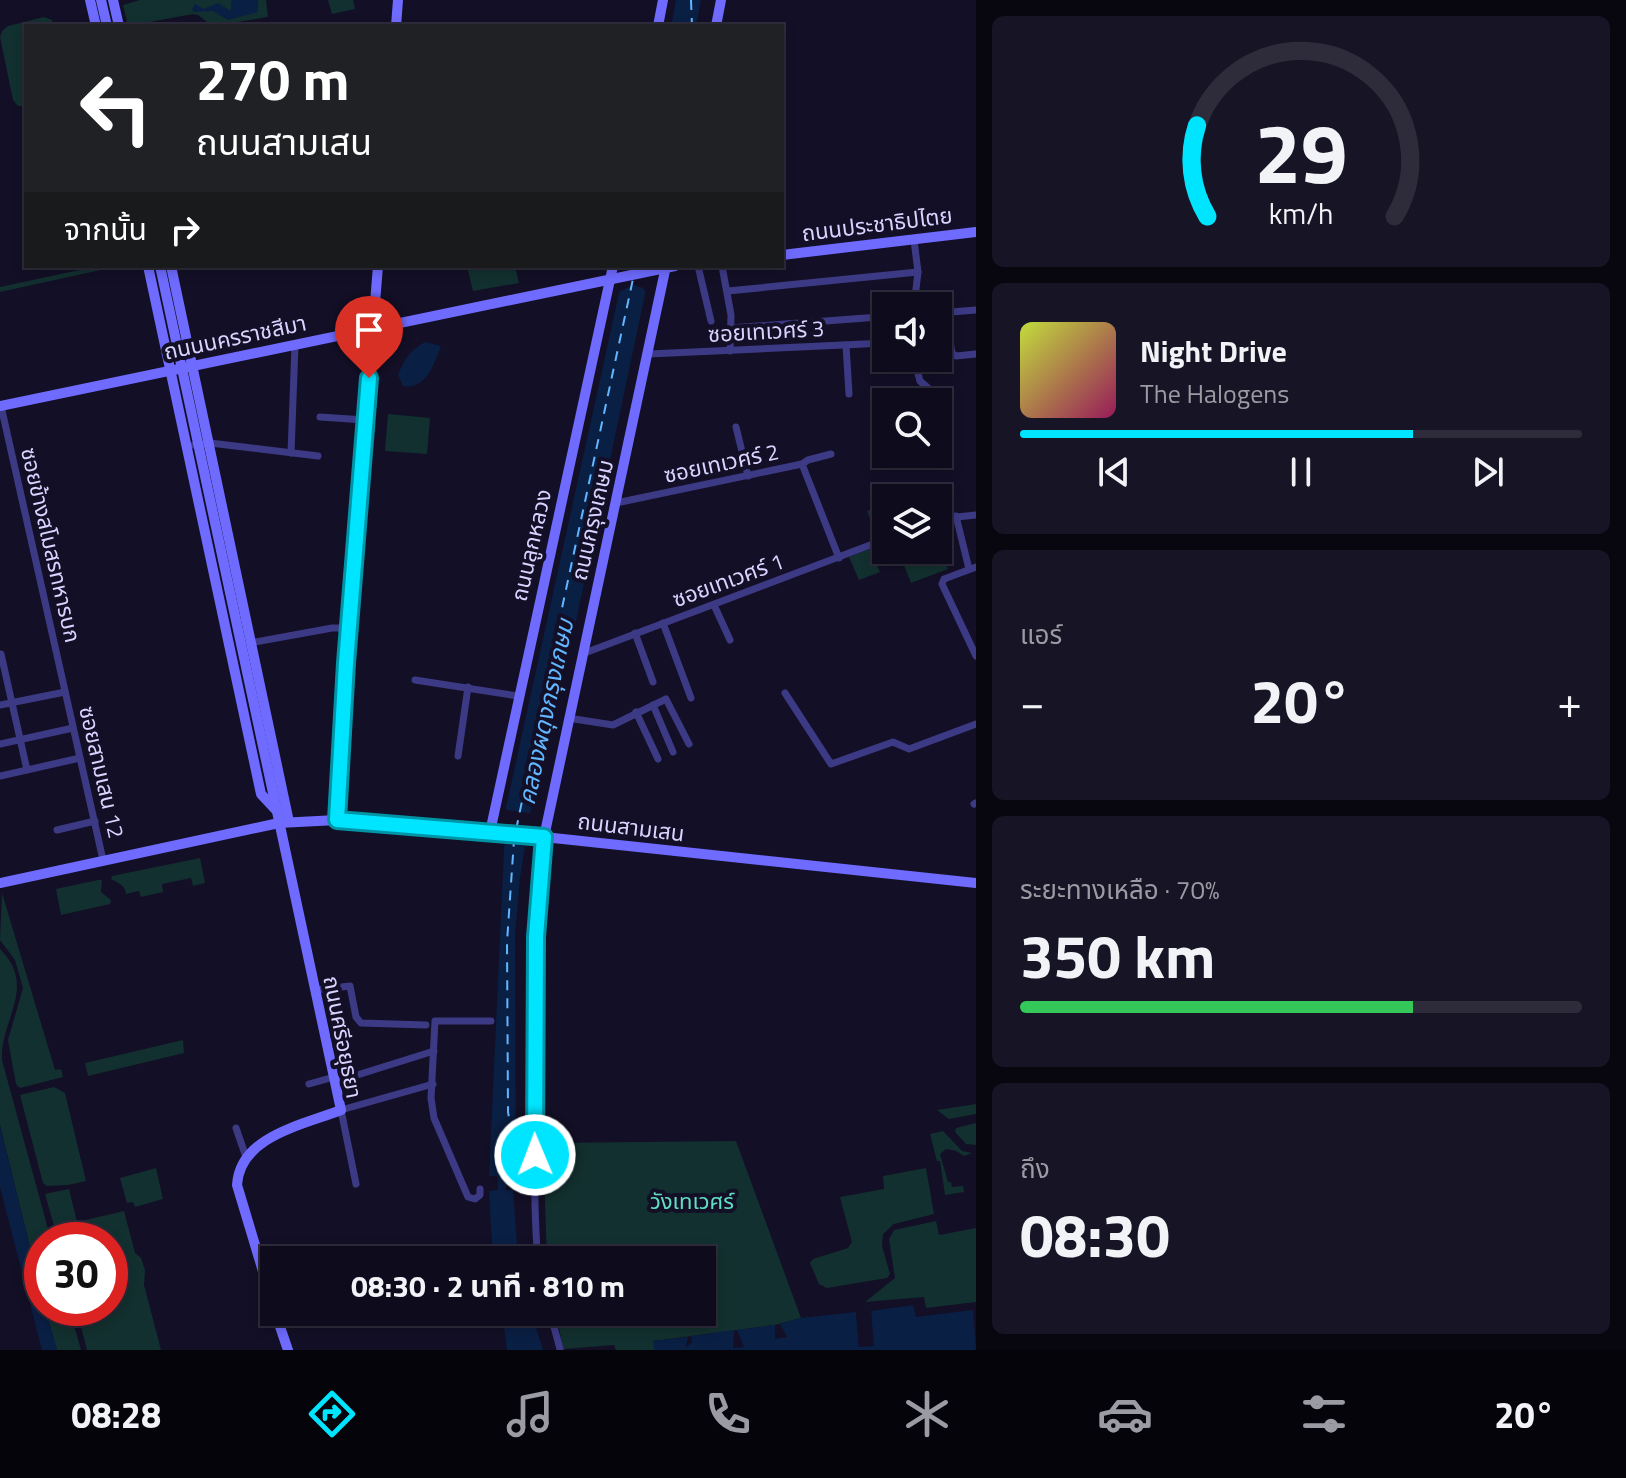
<!DOCTYPE html>
<html lang="th">
<head>
<meta charset="utf-8">
<style>
	:root { --surface:#0e0b1c; --page:#171425; --text:#f1f3f6; --muted:#9b9ba3; --line:#2e2b3b; --accent:#00e5ff }
	body { margin:0; font-family:"Titillium Web","Noto Sans Thai",sans-serif; background:var(--page); color:var(--text); height:100vh; display:flex; flex-direction:column; font-size:30px; white-space:nowrap }
	* { box-sizing:border-box; margin:0 }
	p { font-size:26px; color:var(--muted) }
	.icon { flex:none; width:44px; height:44px; fill:none; stroke:currentColor; stroke-width:2; stroke-linecap:round; stroke-linejoin:round }
	.map { position:relative; flex:1; overflow:hidden }
	.details { display:flex; flex-direction:column; gap:16px; padding:16px; background:#08060f; width:650px }
	.details>* { flex:none }
	.hud { position:absolute; left:24px; top:24px; width:760px; height:244px; border-radius:0px; box-shadow:0 4px 12px #0003,0 0 0 2px var(--line); background:#202124; color:#fff; overflow:hidden }
	.tools { position:absolute; left:872px; top:292px; display:grid; gap:16px }
	.tools a { display:grid; place-items:center; width:80px; height:80px; border-radius:0px; background:var(--surface); box-shadow:0 4px 12px #0003,0 0 0 2px var(--line); font-size:40px }
	.speed { position:absolute; left:24px; top:1222px; display:flex; gap:16px; font-size:40px; font-weight:700; text-align:center }
	.speed>* { display:grid; place-content:center; width:104px; height:104px; border-radius:50%; background:var(--surface); box-shadow:0 4px 12px #0003,0 0 0 2px var(--line); line-height:1 }
	.speed .limit { border:12px solid #d22; background:#fff; color:#111 }
	.pin { position:absolute; display:grid; place-items:center; width:68px; height:68px; color:#fff; margin:-82px -34px; border-radius:50% 50% 50% 0; rotate:-45deg; box-shadow:0 0 8px #0007 }
	.pin .icon { rotate:45deg }
	.me { position:absolute; width:88px; margin:-44px; rotate:359deg; stroke-linejoin:round; filter:drop-shadow(0 0 6px #0008) }
	.turn { display:flex; align-items:center; gap:28px; height:168px; padding:0 40px; font-size:36px }
	.turn .icon { width:104px; height:104px; stroke-width:2.5 }
	.turn b { display:block; font-size:56px; line-height:68px }
	.then { display:flex; align-items:center; height:76px; padding:0 40px; background:#0003; gap:16px; font-size:30px }
	.big { font-size:60px; font-weight:700; line-height:1.1 }
	.details .card { flex:1; display:flex; flex-direction:column; justify-content:center; gap:12px; min-width:0; padding:0 28px; border-radius:12px; background:var(--page) }
	.details .dial { align-items:center; gap:0 }
	.dial svg { height:208px; overflow:visible; fill:none; stroke:var(--line); stroke-width:7; stroke-linecap:round; text-anchor:middle }
	.dial text { fill:var(--text); stroke:none }
	.song { display:flex; align-items:center; gap:24px }
	.cover { width:96px; height:96px; border-radius:12px; background:linear-gradient(135deg,hsl(70 70% 55%),hsl(330 70% 35%)) }
	.played { height:8px; border-radius:4px; background:linear-gradient(90deg,var(--accent) 70%,var(--line) 70%) }
	.keys { display:flex; justify-content:space-around; direction:ltr }
	.heat { display:flex; justify-content:space-between; align-items:center; font-size:44px; direction:ltr }
	.charge { height:12px; border-radius:6px; background:linear-gradient(90deg,#34c759 70%,var(--line) 0) }
	.trip { position:absolute; left:260px; top:1246px; width:456px; height:80px; border-radius:0px; background:var(--surface); box-shadow:0 4px 12px #0003,0 0 0 2px var(--line); font-weight:700; line-height:80px; text-align:center }
	.tab-bar { display:flex; height:128px; justify-content:space-around; align-items:center; background:#06040b; color:var(--muted) }
	.tab-bar .icon { width:56px; height:56px }
	.tab-bar .current { color:var(--accent) }
	.tab-bar b { font-size:36px; color:var(--text) }
	main { display:flex; flex:1; min-height:0 }
	.map>svg:first-child { display:block }
	.green { fill:#12302f }
	.water { fill:#0a1f44 }
	.pier { fill:#130f26 }
	.lines { fill:none; stroke-linecap:round; stroke-linejoin:round }
	.ferry { stroke:#62b6ff; stroke-width:2; stroke-dasharray:10 8; stroke-linecap:butt }
	.street { stroke:#3d3a85; stroke-width:7 }
	.secondary { stroke:#6f6bff; stroke-width:10 }
	.route-casing { stroke:#0095a6; stroke-width:20 }
	.route { stroke:#00e5ff; stroke-width:14 }
	.labels { text-anchor:middle; stroke-width:8; stroke-linejoin:round; paint-order:stroke }
	.street-label { font-size:22px; fill:#d9d4ff; stroke:#130f26 }
	.park-label { font-size:22px; fill:#5fe0c0; stroke:#130f26 }
	.water-label { font-size:24px; font-style:italic; fill:#62b6ff; stroke:#130f26 }
</style>
</head>
<body>
<main>
<div class="map">
<svg width="976" height="1350" viewBox="0 0 976 1350">
	<rect width="100%" height="100%" fill="#130f26"/>
	<!-- green -->
	<g class="green">
		<polygon points="140,0 266,0 268,17 212,26 198,15 193,14 128,26 123,5"/>
		<polygon points="328,0 353,0 355,9 332,14"/>
		<polygon points="44,17 52,20 54,26 26,26 26,106 18,106 13,100 0,37 2,31 8,26"/>
		<polygon points="98,266 119,266 0,292 0,287"/>
		<polygon points="467,266 515,266 519,283 473,291"/>
		<polygon points="388,414 430,418 427,454 385,451"/>
		<polygon points="886,503 886,534 877,538 867,511"/>
		<polygon points="938,542 948,569 911,583 898,550 938,550"/>
		<polygon points="870,549 880,572 859,580 849,557"/>
		<path d="M 200,858 L 205,883 L 193,886 L 191,878 L 162,884 L 163,892 L 141,897 L 139,891 L 126,894 C 126,885 116,882 111,879 L 112,876 Z"/>
		<polygon points="98,880 102,880 101,892 111,900 110,904 61,915 56,889"/>
		<polygon points="2,893 55,1070 61,1069 63,1077 20,1088 16,1084 8,1040 23,988 15,960 0,940"/>
		<path d="M 0,949 C 38,987 0,1019 2,1060 L 51,1240 L 42,1240 L 42,1296 L 0,1125 Z"/>
		<polygon points="183,1040 184,1053 88,1076 85,1063"/>
		<polygon points="54,1087 65,1093 86,1181 68,1185 47,1186 43,1183 20,1095"/>
		<polygon points="976,1104 976,1114 949,1119 937,1110"/>
		<polygon points="976,1123 976,1145 966,1144 955,1132 956,1128"/>
		<polygon points="943,1131 962,1151 972,1153 964,1156 956,1151 946,1149 940,1154 948,1182 951,1182 952,1187 963,1186 964,1192 945,1195 940,1161 937,1161 930,1134"/>
		<polygon points="736,1141 801,1318 775,1325 654,1341 654,1350 616,1350 614,1345 563,1349 556,1312 702,1312 702,1260 547,1260 543,1143"/>
		<polygon points="156,1168 163,1199 135,1207 133,1202 127,1203 120,1178"/>
		<polygon points="926,1168 934,1214 894,1224 883,1234 882,1246 890,1274 887,1278 827,1288 819,1284 810,1263 813,1259 848,1248 852,1242 840,1197 884,1189 883,1176"/>
		<polygon points="69,1189 77,1222 124,1211 135,1253 141,1258 145,1270 144,1285 161,1350 87,1350 76,1308 110,1308 110,1240 58,1240 45,1194"/>
		<polygon points="936,1221 939,1235 976,1228 976,1302 926,1308 924,1297 865,1302 895,1278 889,1239 894,1230"/>
		<polygon points="45,1308 69,1308 81,1350 57,1350"/>
	</g>
	<!-- water -->
	<g class="water">
		<polygon points="231,0 258,0 258,12 228,20 213,11 194,12 192,9 195,4 204,9 218,3 231,11"/>
		<polygon points="676,0 701,0 696,26 671,26"/>
		<polygon points="625,266 651,266 575,626 533,796 520,878 515,935 516,1176 506,1176 506,1190 513,1190 518,1260 493,1260 489,1191 498,1190 497,1176 489,1176 506,807"/>
		<path d="M 425,342 L 441,346 C 434,364 426,390 403,386 L 398,375 C 404,360 410,350 425,342 Z"/>
		<polygon points="0,1126 42,1296 42,1308 45,1308 57,1350 42,1350 0,1187"/>
		<polygon points="913,1305 916,1317 973,1310 976,1350 654,1350 653,1341 688,1337 686,1348 692,1342 691,1336 734,1330 733,1348 744,1347 737,1330 775,1325 775,1339 787,1337 780,1324 801,1318 856,1312 859,1346 873,1346 871,1311"/>
		<polygon points="502,1312 531,1312 543,1350 507,1350"/>
	</g>
	<!-- pier -->
	<g class="pier">
		<polygon points="624,266 652,266 647,295 643,288 634,285 618,292"/>
		<polygon points="502,809 535,814 529,847 498,842"/>
		<polygon points="867,1311 871,1311 874,1346 859,1347 856,1312 860,1312 863,1342 869,1342"/>
	</g>
	<g class="lines">
		<!-- ferry -->
		<g class="ferry">
			<polyline points="691,0 692,26"/>
			<polyline points="516,830 552,657 569,635 562,622 562,608 633,279"/>
			<polyline points="512,1134 508,1112 507,942 514,840"/>
		</g>
		<!-- street -->
		<g class="street">
			<polyline points="698,266 711,321"/>
			<polyline points="722,266 731,315 730,351"/>
			<polyline points="728,291 918,272"/>
			<polyline points="914,306 918,272 914,240"/>
			<polyline points="945,312 952,353 956,356 976,354"/>
			<polyline points="938,313 976,310"/>
			<polyline points="730,328 879,317"/>
			<polyline points="846,345 849,394"/>
			<polyline points="649,354 886,343"/>
			<polyline points="914,358 920,381 936,395 947,431"/>
			<polyline points="1,406 103,860"/>
			<polyline points="320,417 365,420"/>
			<polyline points="736,427 748,476"/>
			<polyline points="194,445 210,443 318,456"/>
			<polyline points="291,453 295,345"/>
			<polyline points="802,464 839,558"/>
			<polyline points="616,503 802,464 808,460 831,454"/>
			<polyline points="956,516 969,569"/>
			<polyline points="938,519 976,515"/>
			<polyline points="976,567 944,579 942,584 976,656"/>
			<polyline points="714,605 730,640"/>
			<polyline points="663,623 691,698"/>
			<polyline points="635,633 653,682"/>
			<polyline points="250,643 332,628 349,628"/>
			<polyline points="1,654 27,770"/>
			<polyline points="582,654 886,539"/>
			<polyline points="415,680 518,696"/>
			<polyline points="785,693 831,764 893,742 909,749 976,724"/>
			<polyline points="0,705 65,692"/>
			<polyline points="653,705 673,752"/>
			<polyline points="636,712 658,759"/>
			<polyline points="568,718 613,725 666,699 689,744"/>
			<polyline points="0,744 73,728"/>
			<polyline points="458,756 468,687"/>
			<polyline points="0,776 80,758"/>
			<polyline points="974,804 976,803"/>
			<polyline points="57,830 95,821"/>
			<polyline points="315,990 350,986 356,1017 361,1023 426,1025"/>
			<polyline points="335,1082 434,1051"/>
			<polyline points="309,1084 334,1077"/>
			<polyline points="236,1128 246,1157"/>
			<polyline points="356,1184 341,1110 433,1084"/>
			<polyline points="480,1189 480,1195 475,1199 468,1197 434,1118 431,1098 435,1021 491,1021"/>
			<path d="M 538,1260 C 534,1221 535,1182 534,1143 C 533,1041 535,939 544,837"/>
			<polyline points="550,1312 560,1349"/>
		</g>
		<!-- secondary -->
		<g class="secondary">
			<polyline points="90,0 96,26"/>
			<polyline points="101,0 107,26"/>
			<polyline points="113,0 119,26"/>
			<polyline points="396,26 398,0"/>
			<polyline points="658,26 663,0"/>
			<polyline points="716,26 721,0"/>
			<polyline points="782,255 976,232"/>
			<polyline points="148,266 261,794 275,809"/>
			<path d="M 160,266 L 341,1110 C 303,1125 240,1136 237,1185 L 274,1308"/>
			<polyline points="171,266 289,822"/>
			<polyline points="0,406 675,266"/>
			<polyline points="337,820 347,647 378,266"/>
			<polyline points="490,832 613,266"/>
			<polyline points="544,837 666,266"/>
			<polyline points="0,883 279,823 337,820 544,837 976,883"/>
			<polyline points="275,1312 288,1350"/>
		</g>
	</g>
	<g class="lines">
		<!-- route casing -->
		<g class="route-casing">
			<polyline id="route" points="369,378 346,663 337,820 544,837 536,937 535,1155"/>
		</g>
		<!-- route -->
		<use href="#route" class="route"/>
	</g>
	<g class="labels">
		<!-- street labels -->
		<g class="street-label">
			<text transform="translate(877 224) rotate(-7)" y="8">ถนนประชาธิปไตย</text>
			<text transform="translate(766 331) rotate(-3)" y="8">ซอยเทเวศร์ 3</text>
			<text transform="translate(235 337) rotate(-12)" y="8">ถนนนครราชสีมา</text>
			<text transform="translate(721 463) rotate(-12)" y="8">ซอยเทเวศร์ 2</text>
			<text transform="translate(592 520) rotate(-77)" y="8">ถนนกรุงเกษม</text>
			<text transform="translate(51 545) rotate(77)" y="8">ซอยข้างสโมสรทหารบก</text>
			<text transform="translate(531 545) rotate(-77)" y="8">ถนนลูกหลวง</text>
			<text transform="translate(728 580) rotate(-20)" y="8">ซอยเทเวศร์ 1</text>
			<text transform="translate(102 772) rotate(77)" y="8">ซอยสามเสน 12</text>
			<text transform="translate(631 827) rotate(7)" y="8">ถนนสามเสน</text>
			<text transform="translate(343 1037) rotate(79)" y="8">ถนนศรีอยุธยา</text>
		</g>
		<!-- park labels -->
		<g class="park-label">
			<text x="692" y="1209">วังเทเวศร์</text>
		</g>
		<!-- water labels -->
		<g class="water-label">
			<text transform="translate(546 712) rotate(-78)" y="8">คลองผดุงกรุงเกษม</text>
		</g>
	</g>
</svg>
<div class="tools">
<a><svg class="icon" aria-label="sound" viewBox="0 0 24 24"><path d="M4 9h4l5-4v14l-5-4H4zM17 9q2 3 0 6"/></svg></a>
<a><svg class="icon" aria-label="search" viewBox="0 0 24 24"><circle cx="10" cy="10" r="6"/><path d="M15 15l6 6"/></svg></a>
<a><svg class="icon" aria-label="layers" viewBox="0 0 24 24"><path d="M12 4l9 5-9 5-9-5zM3 14l9 5 9-5"/></svg></a>
</div>
<div class="speed"><div class="limit">30</div></div>
<div class="pin" style="left:369px;top:378px;background:#d93025"><svg class="icon" aria-label="arrive" viewBox="0 0 24 24"><path d="M6 21V4h12l-3 4 3 4H6"/></svg></div>
<svg class="me" style="left:535px;top:1155px" viewBox="-20 -20 40 40"><circle r="17" fill="#00e5ff" stroke="#fff" stroke-width="3"/><path d="M0-11L8 9 0 5-8 9z" fill="#fff"/></svg>
<div class="trip">08:30 · 2 นาที · 810 m</div>
<div class="hud">
<div class="turn"><svg class="icon" aria-label="left" viewBox="0 0 24 24"><path d="M17 20v-9H6M10 6l-5 5 5 5"/></svg><div><b>270 m</b>ถนนสามเสน</div></div>
<div class="then">จากนั้น<svg class="icon" aria-label="right" viewBox="0 0 24 24"><path d="M7 20v-9h11M14 6l5 5-5 5"/></svg></div>
</div>
</div>
<section class="details">
<div class="card dial"><svg viewBox="0 0 100 80">
<path d="M14 69A42 42 0 1 1 86 69"/>
<path d="M14 69A42 42 0 0 1 10 34" stroke="#00e5ff"/>
<text x="50" y="56" font-size="32" font-weight="700">29</text>
<text x="50" y="72" font-size="11">km/h</text>
</svg></div>
<div class="card">
<div class="song"><i class="cover"></i><div><b>Night Drive</b><p>The Halogens</p></div></div>
<div class="played"></div>
<div class="keys"><svg class="icon" aria-label="previous" viewBox="0 0 24 24"><path d="M18 5L8 12l10 7zM5 5v14"/></svg><svg class="icon" aria-label="pause" viewBox="0 0 24 24"><path d="M8 5v14M16 5v14"/></svg><svg class="icon" aria-label="next" viewBox="0 0 24 24"><path d="M6 5l10 7-10 7zM19 5v14"/></svg></div>
</div>
<div class="card"><p>แอร์</p>
<div class="heat"><a>−</a><b class="big">20°</b><a>+</a></div>
</div>
<div class="card"><p>ระยะทางเหลือ · 70%</p><b class="big">350 km</b><div class="charge"></div></div>
<div class="card"><p>ถึง</p><b class="big">08:30</b></div>
</section>
</main>
<nav class="tab-bar">
<b>08:28</b>
<svg class="icon current" aria-label="directions" viewBox="0 0 24 24"><path d="M12 3l9 9-9 9-9-9zM9 14v-3h6M13 9l2 2-2 2"/></svg>
<svg class="icon" aria-label="music" viewBox="0 0 24 24"><path d="M9 18V5l10-2v13"/><circle cx="6" cy="18" r="3"/><circle cx="16" cy="16" r="3"/></svg>
<svg class="icon" aria-label="phone" viewBox="0 0 24 24"><path d="M5 4h4l2 5-3 2q2 4 5 5l2-3 5 2v4C11 20 4 13 5 4z"/></svg>
<svg class="icon" aria-label="climate" viewBox="0 0 24 24"><path d="M12 3v18M4 7l16 10M4 17L20 7"/></svg>
<svg class="icon" aria-label="car" viewBox="0 0 24 24"><path d="M5 17H2v-5l4-1 3-4h7l3 4 3 1v5h-3M9 17h6M6 11h13"/><circle cx="7" cy="17" r="2"/><circle cx="17" cy="17" r="2"/></svg>
<svg class="icon" aria-label="filters" viewBox="0 0 24 24"><path d="M4 7h16M4 17h16"/><circle cx="9" cy="7" r="2"/><circle cx="15" cy="17" r="2"/></svg>
<b>20°</b>
</nav>
</body>
</html>
